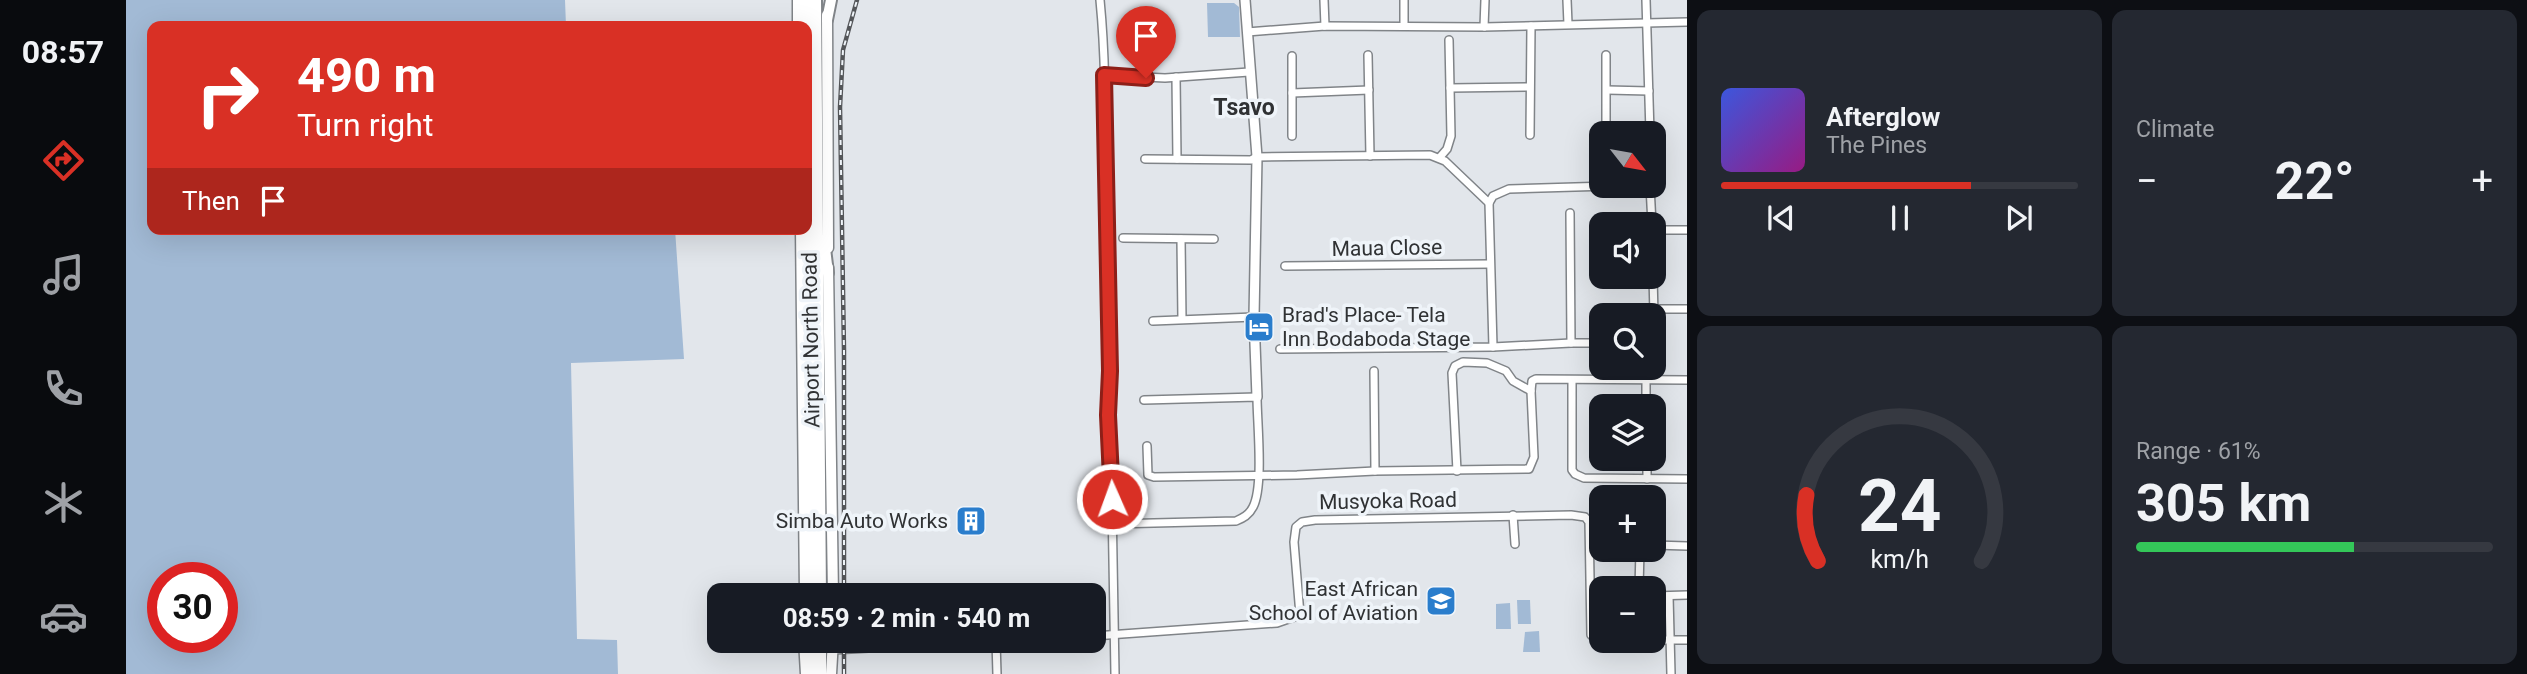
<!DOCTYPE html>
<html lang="en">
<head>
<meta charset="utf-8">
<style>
	:root { --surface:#171b24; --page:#242831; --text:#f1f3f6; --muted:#9ea1a6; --line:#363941; --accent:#d93025 }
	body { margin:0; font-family:Roboto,sans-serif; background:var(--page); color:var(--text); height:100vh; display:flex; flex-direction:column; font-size:26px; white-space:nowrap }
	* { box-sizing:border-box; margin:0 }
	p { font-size:23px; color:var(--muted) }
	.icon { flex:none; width:38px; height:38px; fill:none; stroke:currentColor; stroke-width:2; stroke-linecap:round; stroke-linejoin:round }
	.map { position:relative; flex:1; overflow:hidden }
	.drawer { display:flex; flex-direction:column; gap:10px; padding:10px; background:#0d0f14; width:840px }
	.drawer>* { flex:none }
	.banner { position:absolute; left:21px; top:21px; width:665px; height:214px; border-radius:14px; box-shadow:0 7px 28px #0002; background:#d93025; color:#fff; overflow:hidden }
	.needle { width:46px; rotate:121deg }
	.fabs { position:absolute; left:1463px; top:121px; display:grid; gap:14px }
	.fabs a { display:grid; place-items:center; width:77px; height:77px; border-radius:14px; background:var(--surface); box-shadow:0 7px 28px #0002; font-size:35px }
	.speed { position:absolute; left:21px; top:562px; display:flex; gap:14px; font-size:35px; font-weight:700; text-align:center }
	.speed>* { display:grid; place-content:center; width:91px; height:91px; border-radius:50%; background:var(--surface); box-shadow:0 7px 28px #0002; line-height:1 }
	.speed .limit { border:10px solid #d22; background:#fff; color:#111 }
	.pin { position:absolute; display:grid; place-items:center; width:60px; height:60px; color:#fff; margin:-72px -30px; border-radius:50% 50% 50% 0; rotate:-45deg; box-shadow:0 0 7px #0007 }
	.pin .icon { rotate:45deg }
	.me { position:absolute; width:77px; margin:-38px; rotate:358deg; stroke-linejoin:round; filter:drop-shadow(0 0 5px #0008) }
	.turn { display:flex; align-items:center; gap:24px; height:147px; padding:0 35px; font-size:32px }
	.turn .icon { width:91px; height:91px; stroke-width:2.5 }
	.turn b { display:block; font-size:49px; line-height:60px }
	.then { display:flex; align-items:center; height:66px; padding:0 35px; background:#0003; gap:14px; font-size:26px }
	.big { font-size:52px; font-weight:700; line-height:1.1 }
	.drawer .widget { flex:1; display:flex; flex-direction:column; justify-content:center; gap:10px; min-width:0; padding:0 24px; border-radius:14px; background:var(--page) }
	.drawer .dial { align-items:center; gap:0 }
	.dial svg { height:182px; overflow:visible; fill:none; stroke:var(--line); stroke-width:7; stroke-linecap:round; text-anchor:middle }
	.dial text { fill:var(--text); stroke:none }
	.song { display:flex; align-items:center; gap:21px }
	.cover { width:84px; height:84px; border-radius:10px; background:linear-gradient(135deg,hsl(230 70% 55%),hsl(310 70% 35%)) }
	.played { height:7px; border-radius:4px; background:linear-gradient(90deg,var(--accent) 70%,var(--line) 70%) }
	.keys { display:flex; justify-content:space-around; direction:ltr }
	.heat { display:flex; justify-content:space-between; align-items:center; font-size:38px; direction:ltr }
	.charge { height:10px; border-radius:5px; background:linear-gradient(90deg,#34c759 61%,var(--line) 0) }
	.drawer .tiles { flex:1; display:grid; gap:10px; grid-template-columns:repeat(2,1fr) }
	.trip { position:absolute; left:581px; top:583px; width:399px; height:70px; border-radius:14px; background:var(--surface); box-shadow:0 7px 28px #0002; font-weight:700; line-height:70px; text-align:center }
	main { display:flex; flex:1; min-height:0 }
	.menu { display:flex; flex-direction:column; width:126px; justify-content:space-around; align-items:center; background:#090b0e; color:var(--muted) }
	.menu .icon { width:49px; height:49px }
	.menu .selected { color:var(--accent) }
	.menu b { font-size:32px; color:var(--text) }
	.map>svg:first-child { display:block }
	.green { fill:#a2bad5; fill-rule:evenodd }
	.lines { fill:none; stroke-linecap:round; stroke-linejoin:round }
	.minor-casing { stroke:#808488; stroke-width:10 }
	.tertiary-casing { stroke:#808488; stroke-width:12 }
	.secondary-casing { stroke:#808488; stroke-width:13 }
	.primary-casing { stroke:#808488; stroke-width:14 }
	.minor { stroke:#fff; stroke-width:7 }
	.tertiary { stroke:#fff; stroke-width:9 }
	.secondary { stroke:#fff; stroke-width:10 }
	.primary { stroke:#fff; stroke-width:10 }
	.rail-casing { stroke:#545659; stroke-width:4.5 }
	.rail { stroke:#eff4f9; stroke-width:2; stroke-dasharray:5; stroke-linecap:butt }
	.route-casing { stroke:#8d1f18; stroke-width:18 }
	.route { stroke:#d93025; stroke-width:12 }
	.labels { text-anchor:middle; stroke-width:7; stroke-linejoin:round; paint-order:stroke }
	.street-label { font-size:21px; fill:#303234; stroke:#eff4f9 }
	.poi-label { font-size:21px; fill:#303234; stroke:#eff4f9; text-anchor:end }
	.neighbourhood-label { font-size:23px; font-weight:bold; fill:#303234; stroke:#eff4f9 }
</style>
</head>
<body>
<main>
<nav class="menu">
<b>08:57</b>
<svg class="icon selected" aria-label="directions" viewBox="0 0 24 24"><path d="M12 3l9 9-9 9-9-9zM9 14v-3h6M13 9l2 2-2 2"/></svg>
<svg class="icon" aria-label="music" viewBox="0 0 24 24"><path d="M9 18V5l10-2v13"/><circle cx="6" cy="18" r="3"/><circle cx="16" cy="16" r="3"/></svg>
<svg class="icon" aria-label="phone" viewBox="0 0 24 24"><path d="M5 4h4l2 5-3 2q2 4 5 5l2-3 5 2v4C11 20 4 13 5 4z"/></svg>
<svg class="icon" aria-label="climate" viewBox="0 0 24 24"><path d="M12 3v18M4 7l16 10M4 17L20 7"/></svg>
<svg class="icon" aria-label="car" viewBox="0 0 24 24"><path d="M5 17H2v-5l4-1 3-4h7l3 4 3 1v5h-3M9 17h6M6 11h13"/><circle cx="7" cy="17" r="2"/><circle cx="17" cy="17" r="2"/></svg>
</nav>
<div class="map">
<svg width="1561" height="674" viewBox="0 0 1561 674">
	<rect width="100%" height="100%" fill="#e2e6eb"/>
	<!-- green -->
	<g class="green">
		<path d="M 0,0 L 439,0 L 440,26 L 26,26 L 26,229 L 549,229 L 558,359 L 445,363 L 451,639 L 491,640 L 492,674 L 0,674 ZM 37,578 L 96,578 L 96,637 L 37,637 Z"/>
		<polygon points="1081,3 1108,3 1113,7 1114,37 1082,37"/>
		<polygon points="1391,600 1404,600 1405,624 1392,624"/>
		<polygon points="1384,603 1385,629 1370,629 1370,604"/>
		<polygon points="1413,631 1414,652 1397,652 1399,632"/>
	</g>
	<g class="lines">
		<!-- minor casing -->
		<g class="minor-casing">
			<g id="minor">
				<path d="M 974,0 C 982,81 978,163 980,244 C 984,387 987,531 989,674"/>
				<polyline points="1198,0 1199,26"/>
				<polyline points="1278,0 1278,26"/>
				<polyline points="1441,0 1442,24"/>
				<polyline points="1520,0 1524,133"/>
				<polyline points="1358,27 1359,0"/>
				<polyline points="1121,32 1199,26 1358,27 1561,22"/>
				<polyline points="1242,55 1244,156"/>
				<polyline points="1480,55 1480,133"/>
				<polyline points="1166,56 1166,136"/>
				<polyline points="978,75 1039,78 1123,72"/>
				<polyline points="1050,77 1051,159"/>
				<polyline points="1324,88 1403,87"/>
				<polyline points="1481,90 1523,91"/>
				<polyline points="1166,93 1243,90"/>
				<polyline points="1404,135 1405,26"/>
				<polyline points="1314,157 1321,149 1325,136 1323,40"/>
				<polyline points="1019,159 1125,160 1131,157 1304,155 1319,161 1363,203"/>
				<polyline points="1524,186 1526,224"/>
				<polyline points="1444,213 1445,343 1475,343"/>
				<polyline points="1528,230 1561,230"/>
				<polyline points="997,238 1088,239"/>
				<polyline points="1055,239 1056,319"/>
				<polyline points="1159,266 1364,264"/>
				<polyline points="1527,276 1528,315"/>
				<polyline points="1528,309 1561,309"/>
				<polyline points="1027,321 1128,317"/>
				<polyline points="1367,347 1363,203 1367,196 1383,189 1483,186"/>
				<polyline points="1154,349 1367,347 1445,343"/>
				<polyline points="1248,371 1249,471"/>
				<polyline points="1446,380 1446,470 1449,474 1458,478 1561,479"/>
				<polyline points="1520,381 1520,406"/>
				<polyline points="1021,446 1022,475 1028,477 1171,475 1249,471 1403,469 1408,457 1405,391 1406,381 1410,379 1561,380"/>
				<polyline points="1521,458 1521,479"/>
				<polyline points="1331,471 1326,373 1329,366 1337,362 1361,363 1380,371 1387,381 1405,391"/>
				<polyline points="1387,515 1389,544"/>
				<path d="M 987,524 L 1110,521 C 1117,518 1123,515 1127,507 C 1138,486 1131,422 1131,397 L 1018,400"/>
				<polyline points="1528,545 1561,546"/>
				<polyline points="1513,588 1514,550"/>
				<polyline points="1528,596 1561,595"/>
				<polyline points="1543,596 1545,674"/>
				<polyline points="968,636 1151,623 1174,615 1168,542 1170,527 1176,522 1189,520 1445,515 1459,517 1463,522 1465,635 1471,640 1475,640"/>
				<polyline points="1519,640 1561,640"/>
				<polyline points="870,641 871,674"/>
				<polyline points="707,650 885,640"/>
			</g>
		</g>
		<!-- tertiary casing -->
		<g class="tertiary-casing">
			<polyline id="tertiary" points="1119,0 1131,157 1128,317 1131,397"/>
		</g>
		<!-- secondary casing -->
		<g class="secondary-casing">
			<g id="secondary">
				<polyline points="672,0 672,26"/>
				<polyline points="701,15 702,248"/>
				<polyline points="675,229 679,595"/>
				<polyline points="702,267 707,595"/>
				<polyline points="678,640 680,674"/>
				<polyline points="705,674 707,640"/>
			</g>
		</g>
		<!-- primary casing -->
		<g class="primary-casing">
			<g id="primary">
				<polyline points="681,0 687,595"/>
				<polyline points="690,0 695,595"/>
				<polyline points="701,20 705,0"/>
				<polyline points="698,240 702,273"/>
				<polyline points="686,674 687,640"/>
				<polyline points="695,674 695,640"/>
			</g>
		</g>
		<!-- minor -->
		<use href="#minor" class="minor"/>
		<!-- tertiary -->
		<use href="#tertiary" class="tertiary"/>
		<!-- secondary -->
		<use href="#secondary" class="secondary"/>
		<!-- primary -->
		<use href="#primary" class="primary"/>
		<!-- rail casing -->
		<g class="rail-casing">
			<g id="rail">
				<polyline points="718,595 718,350 714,107 717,50 731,0"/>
				<polyline points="718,674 718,640"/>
			</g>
		</g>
		<!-- rail -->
		<use href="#rail" class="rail"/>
	</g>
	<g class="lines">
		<!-- route casing -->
		<g class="route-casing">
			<polyline id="route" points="986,499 982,415 984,371 978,75 1020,78"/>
		</g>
		<!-- route -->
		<use href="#route" class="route"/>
	</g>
	<!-- icons -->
	<defs>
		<g id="hotel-square" transform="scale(1.575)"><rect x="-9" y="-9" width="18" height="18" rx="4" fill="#2a7dcc" stroke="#eff4f9"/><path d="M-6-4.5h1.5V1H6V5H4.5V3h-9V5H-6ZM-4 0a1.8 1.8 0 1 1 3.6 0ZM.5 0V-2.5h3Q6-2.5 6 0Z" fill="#fff"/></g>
		<g id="building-square" transform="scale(1.575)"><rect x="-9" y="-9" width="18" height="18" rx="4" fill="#2a7dcc" stroke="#eff4f9"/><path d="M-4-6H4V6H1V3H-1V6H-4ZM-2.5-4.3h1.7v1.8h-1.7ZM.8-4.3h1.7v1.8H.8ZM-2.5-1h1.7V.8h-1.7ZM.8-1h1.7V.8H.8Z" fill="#fff"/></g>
		<g id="university-square" transform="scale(1.575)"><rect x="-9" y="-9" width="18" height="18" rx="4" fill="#2a7dcc" stroke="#eff4f9"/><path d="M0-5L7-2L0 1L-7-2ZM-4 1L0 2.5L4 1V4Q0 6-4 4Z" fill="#fff"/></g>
	</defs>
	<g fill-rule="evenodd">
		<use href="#hotel-square" x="1133" y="327"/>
		<use href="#building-square" x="845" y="521"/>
		<use href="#university-square" x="1315" y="601"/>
	</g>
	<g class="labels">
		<!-- street labels -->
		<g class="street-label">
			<text transform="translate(1261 248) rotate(-1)" y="7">Maua Close</text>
			<text transform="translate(685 340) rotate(-91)" y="7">Airport North Road</text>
			<text transform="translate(1262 501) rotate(-1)" y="7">Musyoka Road</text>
		</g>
		<!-- poi labels -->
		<g class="poi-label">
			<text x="1156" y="322" text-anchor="start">Brad's Place- Tela<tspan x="1156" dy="24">Inn Bodaboda Stage</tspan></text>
			<text x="822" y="528">Simba Auto Works</text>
			<text x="1292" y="596">East African<tspan x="1292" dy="24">School of Aviation</tspan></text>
		</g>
		<!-- neighbourhood labels -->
		<g class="neighbourhood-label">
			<text x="1118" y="115">Tsavo</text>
		</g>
	</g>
</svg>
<div class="fabs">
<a><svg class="needle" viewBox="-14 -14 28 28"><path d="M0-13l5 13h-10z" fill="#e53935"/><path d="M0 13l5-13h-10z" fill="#9ea1a6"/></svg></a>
<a><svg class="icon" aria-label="sound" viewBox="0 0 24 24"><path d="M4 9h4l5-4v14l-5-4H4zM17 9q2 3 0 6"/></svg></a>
<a><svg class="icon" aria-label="search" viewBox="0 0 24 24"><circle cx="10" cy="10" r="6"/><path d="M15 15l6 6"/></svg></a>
<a><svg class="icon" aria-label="layers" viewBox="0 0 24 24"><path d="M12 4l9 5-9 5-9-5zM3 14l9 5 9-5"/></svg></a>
<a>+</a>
<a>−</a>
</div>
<div class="speed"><div class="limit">30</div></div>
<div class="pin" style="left:1020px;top:78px;background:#d93025"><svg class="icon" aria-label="arrive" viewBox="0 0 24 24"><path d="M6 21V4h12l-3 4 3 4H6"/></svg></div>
<svg class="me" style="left:986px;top:499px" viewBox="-20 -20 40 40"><circle r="17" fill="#d93025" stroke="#fff" stroke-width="3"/><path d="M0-11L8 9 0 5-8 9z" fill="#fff"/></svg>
<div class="trip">08:59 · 2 min · 540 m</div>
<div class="banner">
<div class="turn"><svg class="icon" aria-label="right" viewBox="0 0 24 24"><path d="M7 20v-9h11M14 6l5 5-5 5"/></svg><div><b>490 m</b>Turn right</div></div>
<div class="then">Then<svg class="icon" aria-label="arrive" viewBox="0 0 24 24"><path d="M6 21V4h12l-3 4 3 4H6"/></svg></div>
</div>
</div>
<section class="drawer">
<div class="tiles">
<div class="widget">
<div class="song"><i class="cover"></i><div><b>Afterglow</b><p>The Pines</p></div></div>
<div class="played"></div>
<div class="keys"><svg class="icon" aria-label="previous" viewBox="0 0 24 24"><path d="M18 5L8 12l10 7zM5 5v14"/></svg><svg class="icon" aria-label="pause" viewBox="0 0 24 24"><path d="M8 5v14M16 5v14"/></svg><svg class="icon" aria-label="next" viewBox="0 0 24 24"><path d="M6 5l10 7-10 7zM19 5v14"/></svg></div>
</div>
<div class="widget"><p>Climate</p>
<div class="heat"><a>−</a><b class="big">22°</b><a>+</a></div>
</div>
<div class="widget dial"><svg viewBox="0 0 100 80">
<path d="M14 69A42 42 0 1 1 86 69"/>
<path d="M14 69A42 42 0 0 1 9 40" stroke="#d93025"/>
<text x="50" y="56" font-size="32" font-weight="700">24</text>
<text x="50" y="72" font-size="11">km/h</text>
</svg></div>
<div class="widget"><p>Range · 61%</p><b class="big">305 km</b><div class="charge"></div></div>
</div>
</section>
</main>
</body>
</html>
